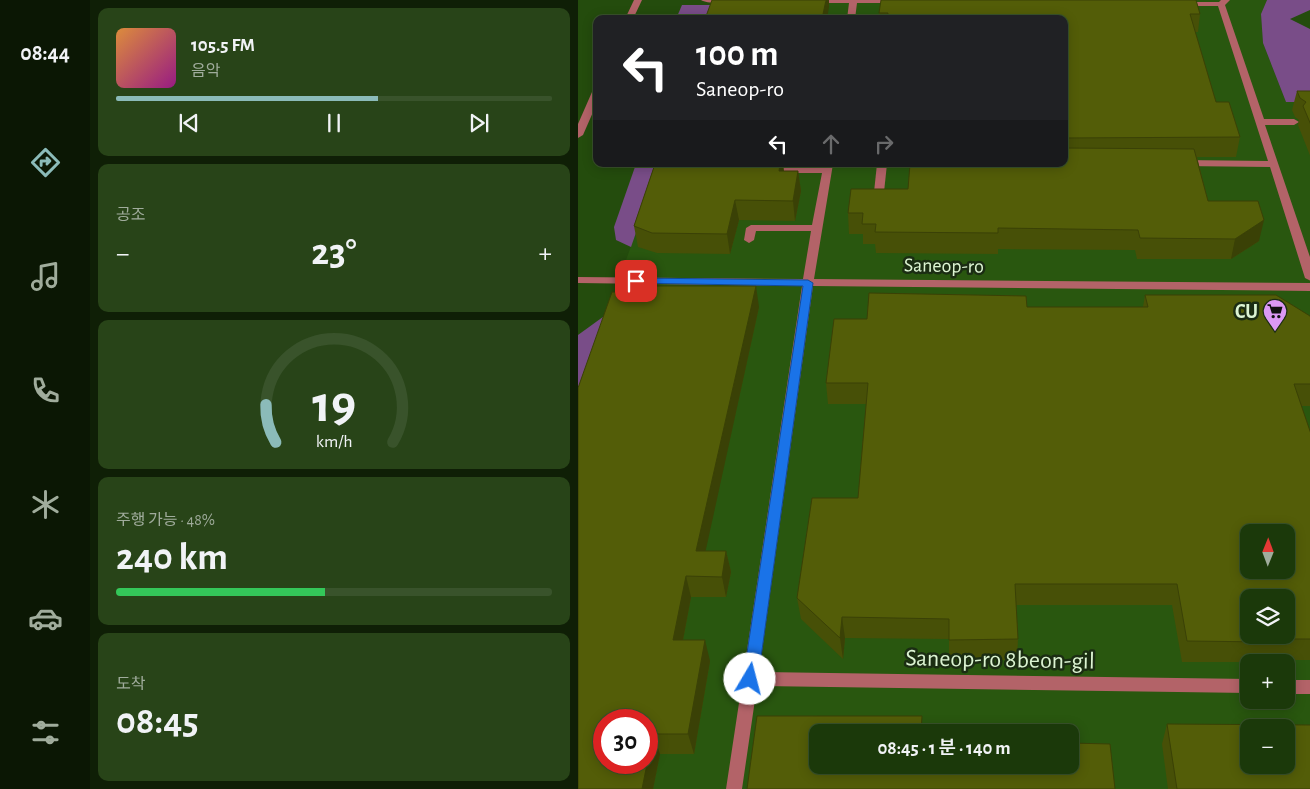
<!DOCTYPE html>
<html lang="ko">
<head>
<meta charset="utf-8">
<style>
	:root { --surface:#1b390a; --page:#284418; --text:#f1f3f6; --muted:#a0ac9c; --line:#39532b; --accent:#8bbbb9 }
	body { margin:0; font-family:"Alegreya Sans","Noto Sans KR",sans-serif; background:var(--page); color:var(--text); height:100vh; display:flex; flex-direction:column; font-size:19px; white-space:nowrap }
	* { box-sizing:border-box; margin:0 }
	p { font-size:16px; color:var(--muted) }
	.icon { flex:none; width:28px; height:28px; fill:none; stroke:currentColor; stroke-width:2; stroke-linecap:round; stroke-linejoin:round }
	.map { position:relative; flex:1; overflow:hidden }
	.drawer { display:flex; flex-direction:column; gap:8px; padding:8px; background:#0f1f06; width:488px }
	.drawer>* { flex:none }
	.hud { position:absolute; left:15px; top:15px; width:475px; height:152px; border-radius:10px; box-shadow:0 2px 12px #0003,0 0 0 1px var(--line); background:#202124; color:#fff; overflow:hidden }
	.needle { width:32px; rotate:1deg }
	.buttons { position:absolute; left:662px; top:524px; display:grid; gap:10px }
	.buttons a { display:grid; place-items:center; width:55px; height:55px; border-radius:10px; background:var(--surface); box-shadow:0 2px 12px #0003,0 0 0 1px var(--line); font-size:25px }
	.speed { position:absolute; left:15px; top:709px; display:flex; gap:10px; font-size:25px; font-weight:700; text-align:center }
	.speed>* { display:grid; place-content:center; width:65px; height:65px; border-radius:50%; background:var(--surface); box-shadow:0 2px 12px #0003,0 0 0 1px var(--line); line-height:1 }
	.speed .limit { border:8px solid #d22; background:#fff; color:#111 }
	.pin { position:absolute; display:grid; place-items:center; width:42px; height:42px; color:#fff; margin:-21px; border-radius:10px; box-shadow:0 2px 8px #0006 }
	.me { position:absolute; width:55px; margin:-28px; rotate:8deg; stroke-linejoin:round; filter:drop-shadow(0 0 4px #0008) }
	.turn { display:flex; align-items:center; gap:18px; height:105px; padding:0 20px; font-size:22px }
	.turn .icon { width:65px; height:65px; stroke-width:2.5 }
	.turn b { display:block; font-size:35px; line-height:42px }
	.lanes { display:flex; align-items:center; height:48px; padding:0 20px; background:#0003; justify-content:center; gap:25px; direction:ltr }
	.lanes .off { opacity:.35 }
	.big { font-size:38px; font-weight:600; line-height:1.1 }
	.drawer .tile { flex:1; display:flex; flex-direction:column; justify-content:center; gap:8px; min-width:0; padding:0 18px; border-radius:10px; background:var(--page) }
	.drawer .dial { align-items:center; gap:0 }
	.dial svg { height:130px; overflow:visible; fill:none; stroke:var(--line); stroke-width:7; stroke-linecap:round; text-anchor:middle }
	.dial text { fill:var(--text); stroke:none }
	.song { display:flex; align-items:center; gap:15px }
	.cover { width:60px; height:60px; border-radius:8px; background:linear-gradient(135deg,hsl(30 70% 55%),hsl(310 70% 35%)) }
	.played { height:5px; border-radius:2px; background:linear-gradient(90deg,var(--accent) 60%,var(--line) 60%) }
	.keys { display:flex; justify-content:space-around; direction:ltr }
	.heat { display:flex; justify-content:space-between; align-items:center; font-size:28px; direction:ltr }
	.charge { height:8px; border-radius:4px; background:linear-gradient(90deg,#34c759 48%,var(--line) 0) }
	.trip { position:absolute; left:231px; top:724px; width:270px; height:50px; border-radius:10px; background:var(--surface); box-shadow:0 2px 12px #0003,0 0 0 1px var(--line); font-weight:600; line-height:50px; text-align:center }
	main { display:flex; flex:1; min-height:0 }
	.tab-bar { display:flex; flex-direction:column; width:90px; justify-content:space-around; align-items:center; background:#0b1704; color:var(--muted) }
	.tab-bar .icon { width:35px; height:35px }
	.tab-bar .on { color:var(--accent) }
	.tab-bar b { font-size:22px; color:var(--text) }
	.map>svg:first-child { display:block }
	.built { fill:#29570f; fill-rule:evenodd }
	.green { fill:#794d88 }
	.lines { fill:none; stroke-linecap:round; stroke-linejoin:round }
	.minor { fill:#b36368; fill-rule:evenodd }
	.wall { fill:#475007 }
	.shaded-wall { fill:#3a4106 }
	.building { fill:#535d08; stroke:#3a4106; fill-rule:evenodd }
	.route { fill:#1a73e8; stroke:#114b97 }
	.labels { text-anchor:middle; stroke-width:5; stroke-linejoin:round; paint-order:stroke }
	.street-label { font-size:20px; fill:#dcf4d2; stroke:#1b2d13 }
	.poi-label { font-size:20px; font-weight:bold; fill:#dcf4d2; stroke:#1b2d13; text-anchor:end }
	.near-street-label { font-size:24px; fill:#dcf4d2; stroke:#1b2d13 }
</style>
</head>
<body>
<main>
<nav class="tab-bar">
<b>08:44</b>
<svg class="icon on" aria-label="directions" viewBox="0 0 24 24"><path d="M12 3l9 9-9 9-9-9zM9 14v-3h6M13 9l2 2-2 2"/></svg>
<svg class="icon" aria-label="music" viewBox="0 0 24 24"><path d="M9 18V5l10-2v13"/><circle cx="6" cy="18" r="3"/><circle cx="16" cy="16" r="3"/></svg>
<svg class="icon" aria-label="phone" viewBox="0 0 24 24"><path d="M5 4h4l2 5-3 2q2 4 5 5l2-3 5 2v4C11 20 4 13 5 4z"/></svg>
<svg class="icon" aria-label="climate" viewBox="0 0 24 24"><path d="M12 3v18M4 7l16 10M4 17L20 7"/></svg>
<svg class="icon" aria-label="car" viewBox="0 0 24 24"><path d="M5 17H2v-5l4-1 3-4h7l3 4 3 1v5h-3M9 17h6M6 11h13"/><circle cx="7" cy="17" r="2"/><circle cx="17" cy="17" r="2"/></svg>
<svg class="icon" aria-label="filters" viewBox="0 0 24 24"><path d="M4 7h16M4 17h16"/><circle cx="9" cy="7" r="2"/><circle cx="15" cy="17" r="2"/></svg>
</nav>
<section class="drawer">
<div class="tile">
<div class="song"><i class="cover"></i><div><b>105.5 FM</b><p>음악</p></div></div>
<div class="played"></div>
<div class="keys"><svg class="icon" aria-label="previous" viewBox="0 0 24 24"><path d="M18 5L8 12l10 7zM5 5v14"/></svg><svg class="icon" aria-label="pause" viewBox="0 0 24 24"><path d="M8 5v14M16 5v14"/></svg><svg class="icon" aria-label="next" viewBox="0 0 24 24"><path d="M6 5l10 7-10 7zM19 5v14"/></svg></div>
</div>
<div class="tile"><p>공조</p>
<div class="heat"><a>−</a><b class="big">23°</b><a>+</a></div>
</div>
<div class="tile dial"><svg viewBox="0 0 100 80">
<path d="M14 69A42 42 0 1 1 86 69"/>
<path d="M14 69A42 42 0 0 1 8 46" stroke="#8bbbb9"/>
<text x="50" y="56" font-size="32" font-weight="700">19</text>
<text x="50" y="72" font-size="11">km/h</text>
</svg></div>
<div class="tile"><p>주행 가능 · 48%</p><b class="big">240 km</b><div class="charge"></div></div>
<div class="tile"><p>도착</p><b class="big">08:45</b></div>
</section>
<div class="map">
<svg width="733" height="789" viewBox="0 0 733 789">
	<rect width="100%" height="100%" fill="#244c0d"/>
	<!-- built -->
	<path class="built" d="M 137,0 L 689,0 L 683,14 L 685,43 L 708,102 L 732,102 L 732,789 L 0,789 L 29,314 L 82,164 L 486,164 L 486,19 L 132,19 ZM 671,532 L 709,532 L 709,570 L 671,570 ZM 671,598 L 709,598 L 709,635 L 671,635 ZM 671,662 L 709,662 L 709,700 L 671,700 ZM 26,720 L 69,720 L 69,762 L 26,762 ZM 671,728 L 709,728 L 709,765 L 671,765 ZM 240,732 L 492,732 L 492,765 L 240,765 Z"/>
	<!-- green -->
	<g class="green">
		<polygon points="689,0 732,0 732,10 712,19 732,29 732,102 708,102 685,43 683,14"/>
		<polygon points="104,5 137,5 132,19 98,19"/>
		<polygon points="58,164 82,164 53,247 38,240 36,227"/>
		<polygon points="29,314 0,401 0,335"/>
	</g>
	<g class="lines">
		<!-- minor -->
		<g class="minor">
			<polygon points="56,0 64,0 55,19 47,19"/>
			<path d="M 123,0 L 155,0 C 149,4 129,4 123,0 Z"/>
			<polygon points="233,0 321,0 322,1 318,3 279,3 277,19 269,19 271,3 233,3"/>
			<polygon points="643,0 652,0 647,5 686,119 716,119 721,122 716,125 687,125 733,260 733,281 727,278 692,167 603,166 598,163 603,160 690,161 640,6 603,6 599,4 603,2 641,2"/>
			<polygon points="19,89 19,103 5,135 0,138 0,124 14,92"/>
			<polygon points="245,164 255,164 236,279 733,283 733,291 235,286 181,672 671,679 671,693 179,686 164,789 148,789 224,286 0,283 0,277 225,279 233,231 178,231 176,240 171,243 166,240 168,228 173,225 234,225 244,173 202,173 197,170 202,167 245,167"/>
			<polygon points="299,164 309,164 306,192 301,195 296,192"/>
			<rect x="709" y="680" width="24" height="14"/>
		</g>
	</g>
	<!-- wall -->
	<g class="wall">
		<polygon points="301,13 622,14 620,32 617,32 638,102 662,137 658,157 619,157 630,201 681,241 653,259 559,259 557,250 420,249 420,254 298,253 297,244 285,244 285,234 271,234 270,213 330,189 486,19 301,19"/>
		<polygon points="719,91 733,91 733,158 720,125 721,120 717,117 714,110"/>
		<polygon points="77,164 208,164 208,165 205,165 206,171 220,171 223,191 217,221 161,220 152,254 79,253 60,247 56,226"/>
		<polygon points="567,295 733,318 733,406 723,406 733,639 733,660 682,660 681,662 604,662 594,605 438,605 440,639 439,660 371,660 371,639 267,638 265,659 223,619 219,598 280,498 288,404 250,404 248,383 289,319 449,307 565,307"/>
		<polygon points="181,307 127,551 148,551 153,572 148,597 113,597 105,640 132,661 116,754 82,754 75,789 0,789"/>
		<polygon points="589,724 733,789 590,789 584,744"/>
	</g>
	<!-- shaded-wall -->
	<g class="shaded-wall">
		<polygon points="248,0 251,0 251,7 249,19 244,19"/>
		<polygon points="202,164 205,164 206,175 201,171"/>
		<polygon points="220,171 223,191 217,221 215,201"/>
		<polygon points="157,200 161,220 152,254 149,234"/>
		<polygon points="686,220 681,241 653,259 657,239"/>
		<polygon points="178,286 181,307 123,572 118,551"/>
		<polygon points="148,551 153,572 148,597 144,577"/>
		<polygon points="108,576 113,597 101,661 95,640"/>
		<polygon points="264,617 267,638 265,659 262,638"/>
		<polygon points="127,640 132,661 116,754 110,734"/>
		<polygon points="75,734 82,754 75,789 64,789"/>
	</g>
	<!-- building -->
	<g class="building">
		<polygon points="134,0 248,0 244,19 127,19"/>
		<polygon points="303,0 618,0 622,14 612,14 638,102 651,102 662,137 488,138 486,140 486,19 309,19 310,13 301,13"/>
		<polygon points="719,91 733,91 733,125 725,106 728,102 722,98"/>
		<polygon points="486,147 488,148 616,149 630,201 680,201 686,220 657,239 562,238 560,230 420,228 420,233 297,232 298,224 284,224 285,213 270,213 273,189 330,189 332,164 486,164"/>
		<polygon points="77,164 202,164 201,171 220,171 215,201 157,200 149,234 74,233 56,226"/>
		<path d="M 62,286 L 178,286 L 118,551 L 148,551 L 144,577 L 108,576 L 95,640 L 127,640 L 110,734 L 75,734 L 64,789 L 0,789 L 0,388 L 34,292 L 59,292 ZM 26,720 L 69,720 L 69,762 L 26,762 Z"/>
		<path d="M 291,293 L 448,296 L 449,307 L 570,307 L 567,295 L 698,295 L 732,316 L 733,318 L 733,384 L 716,384 L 733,434 L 733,639 L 688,639 L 689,642 L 609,641 L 599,584 L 437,584 L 440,639 L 371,640 L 371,619 L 264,617 L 262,638 L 219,598 L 234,498 L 280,498 L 290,383 L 248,383 L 256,319 L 289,319 ZM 671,532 L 709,532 L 709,570 L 671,570 ZM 671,598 L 709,598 L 709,635 L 671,635 Z"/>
		<polygon points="179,716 344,716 343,732 240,732 240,765 492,765 492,743 532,744 537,789 169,789"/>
		<path d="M 589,724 L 733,725 L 733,789 L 599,789 ZM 671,728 L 709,728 L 709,765 L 671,765 Z"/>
	</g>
	<!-- route -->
	<polygon class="route" points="58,278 230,280 235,283 180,679 177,684 172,686 167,684 165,679 225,286 54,283 54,279"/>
	<!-- icons -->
	<defs>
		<g id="supermarket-pin" transform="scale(1.25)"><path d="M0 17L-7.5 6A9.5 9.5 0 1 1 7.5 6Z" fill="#dc99f4" stroke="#1b2d13"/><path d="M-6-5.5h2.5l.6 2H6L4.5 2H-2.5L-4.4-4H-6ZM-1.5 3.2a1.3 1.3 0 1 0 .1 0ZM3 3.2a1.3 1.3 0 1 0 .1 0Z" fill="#111"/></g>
	</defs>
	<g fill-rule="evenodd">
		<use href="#supermarket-pin" x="697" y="311"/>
	</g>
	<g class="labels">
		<!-- street labels -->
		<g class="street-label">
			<text transform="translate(366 265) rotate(1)" y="7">Saneop-ro</text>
		</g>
		<!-- poi labels -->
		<g class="poi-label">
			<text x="680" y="318">CU</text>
		</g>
		<!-- near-street labels -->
		<g class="near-street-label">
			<text transform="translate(422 659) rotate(1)" y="8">Saneop-ro 8beon-gil</text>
		</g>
	</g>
</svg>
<div class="buttons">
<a><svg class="needle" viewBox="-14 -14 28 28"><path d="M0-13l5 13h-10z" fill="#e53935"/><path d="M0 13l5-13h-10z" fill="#a0ac9c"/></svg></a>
<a><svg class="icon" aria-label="layers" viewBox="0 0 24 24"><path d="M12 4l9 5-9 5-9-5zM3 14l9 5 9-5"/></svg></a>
<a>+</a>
<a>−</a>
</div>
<div class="speed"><div class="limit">30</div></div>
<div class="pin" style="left:58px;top:281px;background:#d93025"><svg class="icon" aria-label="arrive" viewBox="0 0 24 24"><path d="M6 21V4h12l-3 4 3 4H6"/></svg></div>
<svg class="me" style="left:172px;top:679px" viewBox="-20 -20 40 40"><circle r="19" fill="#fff"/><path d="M0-13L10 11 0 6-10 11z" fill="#1a73e8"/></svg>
<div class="trip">08:45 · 1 분 · 140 m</div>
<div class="hud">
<div class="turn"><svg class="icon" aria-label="left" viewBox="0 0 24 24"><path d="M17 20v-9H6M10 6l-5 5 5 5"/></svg><div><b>100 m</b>Saneop-ro</div></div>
<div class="lanes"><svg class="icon" aria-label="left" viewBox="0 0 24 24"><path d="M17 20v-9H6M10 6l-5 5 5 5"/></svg><svg class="icon off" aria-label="ahead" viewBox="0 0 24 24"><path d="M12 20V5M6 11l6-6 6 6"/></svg><svg class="icon off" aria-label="right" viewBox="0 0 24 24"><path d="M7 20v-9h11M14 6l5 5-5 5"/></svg></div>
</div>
</div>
</main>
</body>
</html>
